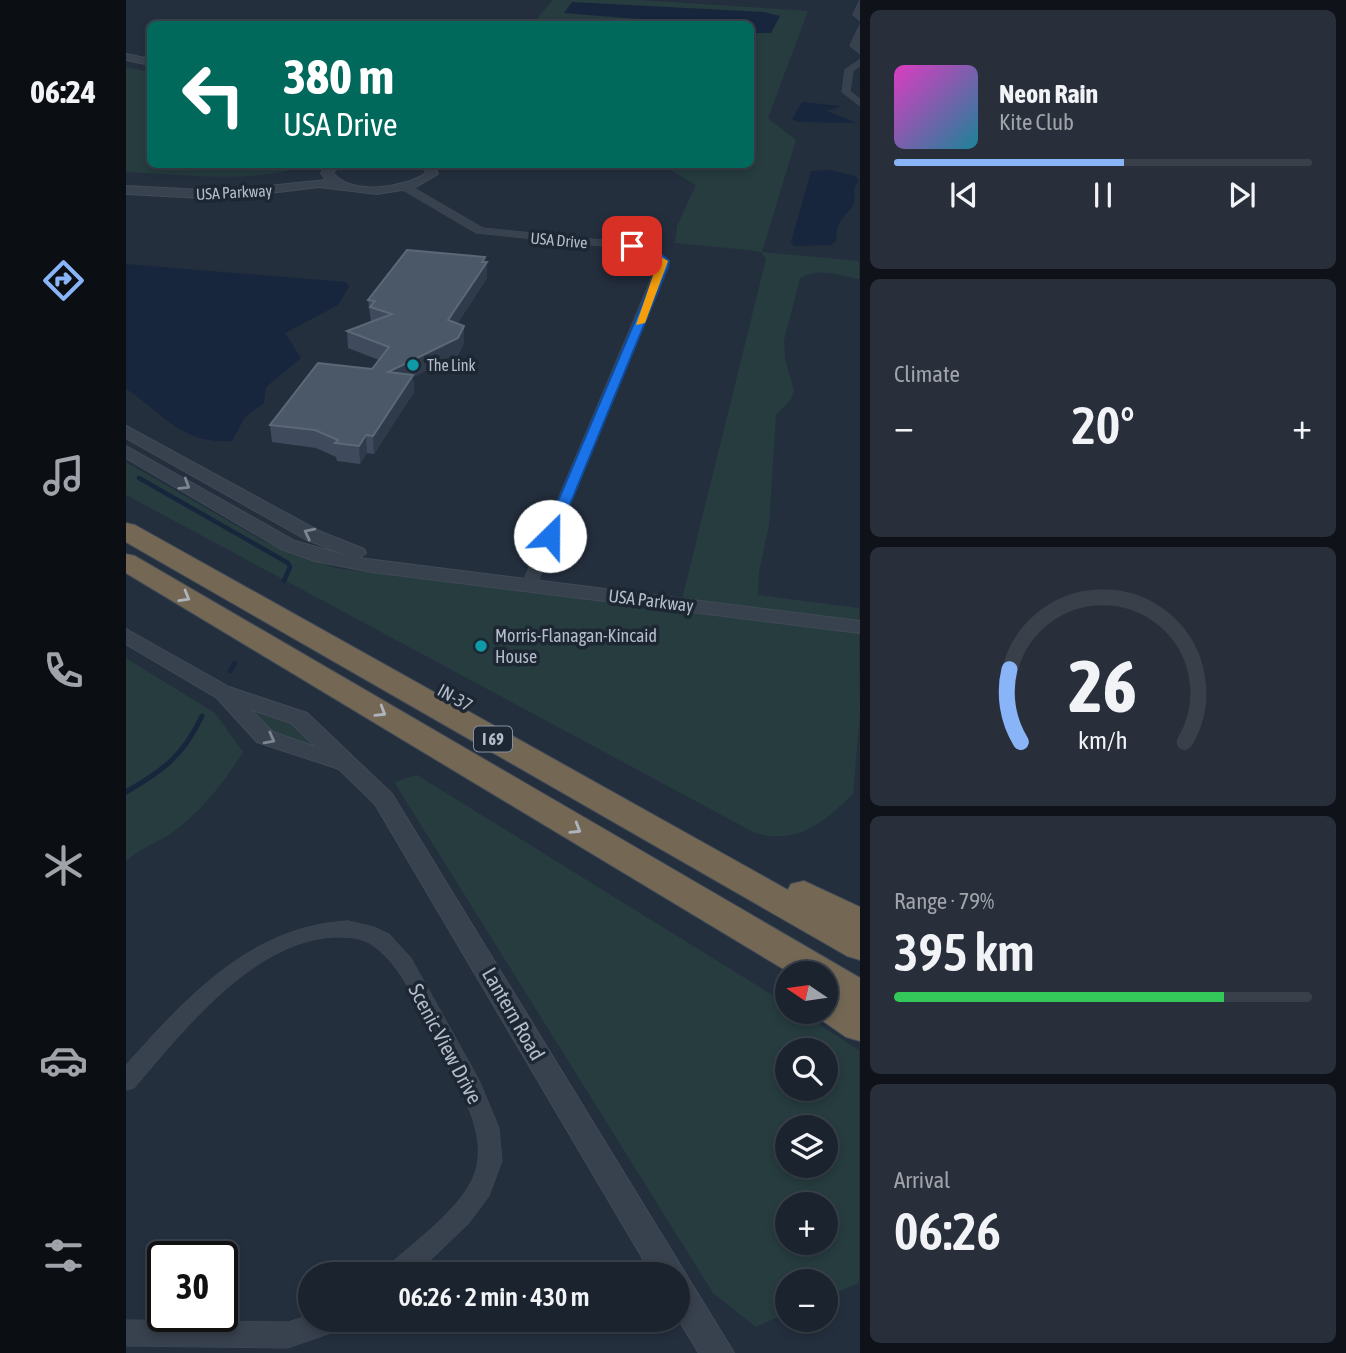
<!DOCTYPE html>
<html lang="en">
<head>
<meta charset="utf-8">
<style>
	:root { --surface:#1b232e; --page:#282f3a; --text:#f1f3f6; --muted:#a0a4aa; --line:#39404a; --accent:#8ab4f8 }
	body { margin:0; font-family:"Asap Condensed",sans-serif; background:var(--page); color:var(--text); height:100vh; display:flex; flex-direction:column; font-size:26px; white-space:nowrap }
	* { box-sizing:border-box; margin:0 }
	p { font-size:23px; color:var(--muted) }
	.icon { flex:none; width:38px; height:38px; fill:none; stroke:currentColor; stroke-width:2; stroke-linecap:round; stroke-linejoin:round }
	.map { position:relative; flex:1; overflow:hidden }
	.side { display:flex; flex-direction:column; gap:10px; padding:10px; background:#0f1319; width:486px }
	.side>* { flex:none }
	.top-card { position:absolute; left:21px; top:21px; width:607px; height:147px; border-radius:10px; box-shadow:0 4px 10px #0003,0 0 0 2px var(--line); background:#00695c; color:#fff; overflow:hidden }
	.needle { width:46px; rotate:283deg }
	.tools { position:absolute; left:649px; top:961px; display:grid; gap:14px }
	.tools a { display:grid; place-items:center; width:63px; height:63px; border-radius:50%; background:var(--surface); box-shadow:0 4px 10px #0003,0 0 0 2px var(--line); font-size:35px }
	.speed { position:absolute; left:21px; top:1241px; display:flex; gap:14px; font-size:35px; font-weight:700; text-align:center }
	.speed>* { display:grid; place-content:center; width:91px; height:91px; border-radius:50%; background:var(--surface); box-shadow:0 4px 10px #0003,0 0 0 2px var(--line); line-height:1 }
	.speed .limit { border:4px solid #111; border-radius:10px; background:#fff; color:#111 }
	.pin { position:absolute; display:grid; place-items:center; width:60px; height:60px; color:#fff; margin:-30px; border-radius:14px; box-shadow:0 4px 10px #0006 }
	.me { position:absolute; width:77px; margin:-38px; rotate:23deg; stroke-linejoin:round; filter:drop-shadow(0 0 5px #0008) }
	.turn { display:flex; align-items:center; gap:24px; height:147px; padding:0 21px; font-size:32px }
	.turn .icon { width:91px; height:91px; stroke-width:2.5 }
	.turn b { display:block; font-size:49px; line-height:60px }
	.big { font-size:52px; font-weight:600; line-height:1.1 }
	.side .tile { flex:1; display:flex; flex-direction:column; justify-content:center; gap:10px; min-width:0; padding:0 24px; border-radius:10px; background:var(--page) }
	.side .dial { align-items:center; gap:0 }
	.dial svg { height:182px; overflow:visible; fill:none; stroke:var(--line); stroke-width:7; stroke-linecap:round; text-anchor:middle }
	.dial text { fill:var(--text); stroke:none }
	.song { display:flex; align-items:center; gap:21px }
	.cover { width:84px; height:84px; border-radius:10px; background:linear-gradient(135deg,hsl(310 70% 55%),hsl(190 70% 35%)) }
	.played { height:7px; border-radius:4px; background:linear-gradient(90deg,var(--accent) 55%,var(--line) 55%) }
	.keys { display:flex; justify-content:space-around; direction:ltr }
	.heat { display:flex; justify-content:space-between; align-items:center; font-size:38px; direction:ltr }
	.charge { height:10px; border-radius:5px; background:linear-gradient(90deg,#34c759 79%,var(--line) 0) }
	.trip { position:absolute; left:172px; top:1262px; width:392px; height:70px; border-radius:35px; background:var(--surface); box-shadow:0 4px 10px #0003,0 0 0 2px var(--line); font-weight:600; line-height:70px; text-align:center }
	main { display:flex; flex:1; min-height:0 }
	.dock { display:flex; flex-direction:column; width:126px; justify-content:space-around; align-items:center; background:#0b0e12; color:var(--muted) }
	.dock .icon { width:49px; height:49px }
	.dock .selected { color:var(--accent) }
	.dock b { font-size:32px; color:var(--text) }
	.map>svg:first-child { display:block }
	.green { fill:#263c3f; fill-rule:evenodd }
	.water { fill:#17263c }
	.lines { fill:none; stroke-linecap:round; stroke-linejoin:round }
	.stream-far1 { stroke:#17263c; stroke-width:4.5 }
	.stream { stroke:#17263c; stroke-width:5 }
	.minor-casing { stroke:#414a57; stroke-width:1 }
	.tertiary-casing { stroke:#414a57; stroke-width:2 }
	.motorway-casing { stroke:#434c59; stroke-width:2 }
	.minor { fill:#38414e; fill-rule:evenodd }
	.tertiary { fill:#38414e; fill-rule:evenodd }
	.motorway { fill:#746855; fill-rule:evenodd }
	.wall { fill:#3f4b5c }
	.shaded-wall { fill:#2f3b4b }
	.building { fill:#4b5868; stroke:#5c6777; stroke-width:2 }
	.oneway { stroke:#7c8592 }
	.oneway2 { stroke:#aeb4bd }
	.route { fill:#1a73e8; stroke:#114b97; stroke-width:2 }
	.slow { fill:#f59e0b }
	.culture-dot { fill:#0f9aa8; stroke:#1d2633; stroke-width:2.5 }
	.labels { text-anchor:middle; stroke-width:7; stroke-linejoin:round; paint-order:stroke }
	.far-street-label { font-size:16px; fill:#b4bcc9; stroke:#1d2633 }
	.far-poi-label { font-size:16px; fill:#b4bcc9; stroke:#1d2633; text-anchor:start }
	.shield { fill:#1d2633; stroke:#878f9c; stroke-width:2 }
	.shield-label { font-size:16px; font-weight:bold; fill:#b4bcc9 }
	.street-label { font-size:18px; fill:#b4bcc9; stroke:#1d2633 }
	.poi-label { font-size:18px; fill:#b4bcc9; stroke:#1d2633; text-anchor:start }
	.near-street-label { font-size:21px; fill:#b4bcc9; stroke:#1d2633 }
</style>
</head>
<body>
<main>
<nav class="dock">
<b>06:24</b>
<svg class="icon selected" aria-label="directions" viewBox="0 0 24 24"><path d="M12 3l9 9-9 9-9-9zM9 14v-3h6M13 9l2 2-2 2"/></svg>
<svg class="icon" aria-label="music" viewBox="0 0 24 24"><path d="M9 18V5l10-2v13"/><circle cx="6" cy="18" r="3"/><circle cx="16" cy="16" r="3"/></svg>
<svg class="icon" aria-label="phone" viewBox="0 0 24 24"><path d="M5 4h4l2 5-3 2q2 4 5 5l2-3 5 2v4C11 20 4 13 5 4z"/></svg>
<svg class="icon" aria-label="climate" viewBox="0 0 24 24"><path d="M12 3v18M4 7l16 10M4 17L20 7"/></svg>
<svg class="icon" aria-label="car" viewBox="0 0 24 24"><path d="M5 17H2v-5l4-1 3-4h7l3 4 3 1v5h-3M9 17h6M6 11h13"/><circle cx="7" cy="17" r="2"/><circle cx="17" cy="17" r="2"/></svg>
<svg class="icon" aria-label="filters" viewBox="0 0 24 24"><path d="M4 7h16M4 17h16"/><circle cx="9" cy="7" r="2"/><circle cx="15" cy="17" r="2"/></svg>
</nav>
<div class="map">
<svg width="734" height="1353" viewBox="0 0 734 1353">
	<rect width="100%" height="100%" fill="#242f3e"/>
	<!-- green -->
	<g class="green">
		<path d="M 427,0 L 514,0 L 682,11 L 642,118 L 670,140 L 636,252 L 733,261 L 733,279 C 713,276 691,266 674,279 L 658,340 L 659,359 L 668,390 L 665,399 L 650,415 L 643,525 L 633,572 L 632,595 L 733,608 L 733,621 L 556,599 L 640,259 L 635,252 L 623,250 L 549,243 L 551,226 L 570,185 L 535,165 L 625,164 L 625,24 L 406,24 Z"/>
		<path d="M 0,67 L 24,72 L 24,164 L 181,165 C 126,185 57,174 0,172 Z"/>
		<path d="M 0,462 L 139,542 L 210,568 L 733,633 L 734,714 L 727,794 C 697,823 672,845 629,833 L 0,495 Z"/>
		<path d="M 0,658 L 89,713 L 117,752 C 98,783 73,814 43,835 C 28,844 13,849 0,861 Z"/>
		<polygon points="127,710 165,721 191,747 146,734"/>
		<path d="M 291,775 L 661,1004 L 662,1012 L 674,1012 L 733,1050 L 733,1283 L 700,1297 L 700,1281 L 662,1281 L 661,1313 L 630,1327 L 587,1293 L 268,782 ZM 662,1050 L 700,1050 L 700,1088 L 662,1088 ZM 662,1127 L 700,1127 L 700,1166 L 662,1166 ZM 662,1204 L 700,1204 L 700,1242 L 662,1242 Z"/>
	</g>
	<!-- water -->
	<g class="water">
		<path d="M 446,2 L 637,12 L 654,16 L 645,33 L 625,33 L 625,24 C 563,24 500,18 438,13 Z"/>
		<polygon points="676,102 715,106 701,111 731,123 671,122 666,119"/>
		<path d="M 705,170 L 729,176 L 733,180 L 728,189 C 733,217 710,208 710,241 L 705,245 L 668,246 L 665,242 L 685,171 Z"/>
		<path d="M 0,264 L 220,282 L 223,287 L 212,305 L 159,333 L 175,358 L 140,387 L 138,403 L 119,417 L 106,441 C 54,444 39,414 0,389 Z"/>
	</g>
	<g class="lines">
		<!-- stream-far1 -->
		<g class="stream-far1">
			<polyline points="13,478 162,563 164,567 158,581"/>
			<polyline points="104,671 109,663"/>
		</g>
		<!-- stream -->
		<path class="stream" d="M 0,792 C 38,770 57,756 76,716"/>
		<!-- minor casing -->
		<g class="minor-casing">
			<g id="minor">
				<polygon points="734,0 734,21 727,15"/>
				<polygon points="734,25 734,54 724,46"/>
				<polygon points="734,60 734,66 727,71 724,91 734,99 734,106 716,92 719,70"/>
				<polygon points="275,185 283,185 357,228 506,243 531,250 544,261 409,589 403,591 395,586 532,262 523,254 505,249 350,233 275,189"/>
				<path d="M 222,921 L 248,927 L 263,934 L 285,958 L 353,1080 L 373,1128 L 376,1161 L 363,1196 L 343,1223 L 290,1274 L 258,1274 L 262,1266 C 287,1243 333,1210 347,1178 C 364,1141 338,1095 319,1063 C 298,1025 284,973 248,946 C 236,937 222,937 207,937 C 126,942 57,1031 8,1088 L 0,1090 L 0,1065 C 61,997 125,926 222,921 Z"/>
				<polygon points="184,1315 184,1320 220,1320 216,1329 162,1348 0,1346 0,1320 162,1322"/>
			</g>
		</g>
		<!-- tertiary casing -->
		<g class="tertiary-casing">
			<g id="tertiary">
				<polygon points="0,54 24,59 24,65 0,60"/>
				<path d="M 202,164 L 214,164 L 207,173 C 226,196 278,188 300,173 L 296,164 L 308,164 L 312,174 L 288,188 L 251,194 L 193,187 L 96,199 L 0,194 L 0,186 L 96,191 L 200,180 L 195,173 Z"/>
				<polygon points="0,426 193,531 238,549 240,553 233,558 734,621 734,633 246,572 189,561 155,549 0,458 0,446 169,541 222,556 179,539 0,438"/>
				<path d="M 0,629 L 103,687 L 181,713 L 266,794 L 608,1353 L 573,1353 L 551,1317 L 551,1274 L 526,1274 L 249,804 L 213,769 L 131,742 L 91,698 L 0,644 ZM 124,709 L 165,723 L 190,747 L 147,732 Z"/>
			</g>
		</g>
		<!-- motorway casing -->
		<g class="motorway-casing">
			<g id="motorway">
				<polygon points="0,523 9,525 662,890 665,884 678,881 734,907 734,960 721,956 0,542"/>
				<polygon points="0,554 9,556 734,978 734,1041 720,1037 684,1012 700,1012 700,973 664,973 0,573"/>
			</g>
		</g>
		<!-- minor -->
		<use href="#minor" class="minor"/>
		<!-- tertiary -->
		<use href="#tertiary" class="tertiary"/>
		<!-- motorway -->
		<use href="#motorway" class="motorway"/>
	</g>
	<!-- wall -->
	<polygon class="wall" points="359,257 361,278 331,324 338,326 338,343 332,355 287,377 288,392 248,454 241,453 234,464 211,461 210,457 190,448 146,442 144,425 246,369 253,360 222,348 221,331 245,322 242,300"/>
	<!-- shaded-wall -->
	<g class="shaded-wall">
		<polygon points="359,257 359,264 361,262 361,278 323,336 322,320"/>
		<polygon points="338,326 338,343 332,355 287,377 288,392 248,454 247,436 262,372"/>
		<polygon points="240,435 241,453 234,464 233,446"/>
	</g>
	<!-- building -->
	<g class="building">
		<polygon points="133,21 156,23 154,24 126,24"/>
		<polygon points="281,250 359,257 356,262 361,262 322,320 338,326 332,338 262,372 287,375 247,436 240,435 233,446 209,443 212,440 189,430 144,425 192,363 246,369 263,347 221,331 266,314 244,307 249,301 242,300"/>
	</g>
	<!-- one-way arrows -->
	<defs><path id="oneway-chevron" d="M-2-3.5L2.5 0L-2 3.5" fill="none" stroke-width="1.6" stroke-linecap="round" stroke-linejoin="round" transform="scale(1.75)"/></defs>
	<g class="oneway">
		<use href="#oneway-chevron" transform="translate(59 485) rotate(32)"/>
		<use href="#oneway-chevron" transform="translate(183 533) rotate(-153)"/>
		<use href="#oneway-chevron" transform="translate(144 739) rotate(28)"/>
	</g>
	<g class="oneway2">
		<use href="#oneway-chevron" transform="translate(59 597) rotate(30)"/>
		<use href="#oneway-chevron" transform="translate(255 712) rotate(31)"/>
		<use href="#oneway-chevron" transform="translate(450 829) rotate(31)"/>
	</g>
	<!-- route -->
	<polygon class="route" points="506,243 531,250 543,261 542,267 431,536 419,539 417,536 532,267 532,262 524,254 502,248"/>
	<!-- slow -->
	<polygon class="slow" points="537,258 542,261 519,323 510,325 532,261"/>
	<!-- markers -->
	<g class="culture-dot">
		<circle cx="287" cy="365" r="7"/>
		<circle cx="355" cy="646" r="7"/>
	</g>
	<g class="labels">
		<!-- far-street labels -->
		<g class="far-street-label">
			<text transform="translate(108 192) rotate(-3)" y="6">USA Parkway</text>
			<text transform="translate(433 240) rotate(5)" y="6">USA Drive</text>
		</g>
		<!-- far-poi labels -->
		<g class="far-poi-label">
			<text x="301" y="371">The Link</text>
		</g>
		<!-- shield labels -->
		<rect class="shield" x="348" y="726.5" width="38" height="25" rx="5"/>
		<g class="shield-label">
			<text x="367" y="745">I 69</text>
		</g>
		<!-- street labels -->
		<g class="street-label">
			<text transform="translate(525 601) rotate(7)" y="6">USA Parkway</text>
			<text transform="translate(329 698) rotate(29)" y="6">IN-37</text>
		</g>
		<!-- poi labels -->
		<g class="poi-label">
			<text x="369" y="642">Morris-Flanagan-Kincaid<tspan x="369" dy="21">House</tspan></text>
		</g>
		<!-- near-street labels -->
		<g class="near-street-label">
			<text transform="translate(387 1014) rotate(60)" y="7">Lantern Road</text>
			<text transform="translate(319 1044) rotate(62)" y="7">Scenic View Drive</text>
		</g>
	</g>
</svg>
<div class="tools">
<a><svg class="needle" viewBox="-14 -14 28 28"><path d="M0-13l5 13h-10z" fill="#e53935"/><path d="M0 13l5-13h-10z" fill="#a0a4aa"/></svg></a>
<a><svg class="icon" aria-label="search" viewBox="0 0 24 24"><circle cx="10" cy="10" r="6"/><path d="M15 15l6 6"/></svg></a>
<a><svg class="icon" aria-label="layers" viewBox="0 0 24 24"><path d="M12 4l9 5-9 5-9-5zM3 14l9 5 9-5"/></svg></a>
<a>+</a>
<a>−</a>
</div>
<div class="speed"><div class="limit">30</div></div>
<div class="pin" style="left:506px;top:246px;background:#d93025"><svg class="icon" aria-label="arrive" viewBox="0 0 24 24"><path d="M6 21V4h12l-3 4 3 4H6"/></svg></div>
<svg class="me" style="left:424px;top:536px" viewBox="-20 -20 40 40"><circle r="19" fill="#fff"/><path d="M0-13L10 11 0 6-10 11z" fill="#1a73e8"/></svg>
<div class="trip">06:26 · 2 min · 430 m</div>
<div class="top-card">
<div class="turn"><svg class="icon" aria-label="left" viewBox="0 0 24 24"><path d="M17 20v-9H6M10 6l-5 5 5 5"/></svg><div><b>380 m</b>USA Drive</div></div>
</div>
</div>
<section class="side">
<div class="tile">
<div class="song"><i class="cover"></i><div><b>Neon Rain</b><p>Kite Club</p></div></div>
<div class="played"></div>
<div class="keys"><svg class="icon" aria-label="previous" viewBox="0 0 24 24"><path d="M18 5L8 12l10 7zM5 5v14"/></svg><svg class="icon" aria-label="pause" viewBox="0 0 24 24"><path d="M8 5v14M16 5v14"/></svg><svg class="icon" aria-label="next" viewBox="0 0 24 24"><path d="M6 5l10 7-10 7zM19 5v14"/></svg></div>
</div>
<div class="tile"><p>Climate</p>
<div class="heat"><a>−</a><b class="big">20°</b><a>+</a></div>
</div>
<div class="tile dial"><svg viewBox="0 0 100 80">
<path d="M14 69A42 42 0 1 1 86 69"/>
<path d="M14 69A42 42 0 0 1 9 37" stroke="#8ab4f8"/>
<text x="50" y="56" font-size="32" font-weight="700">26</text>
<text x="50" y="72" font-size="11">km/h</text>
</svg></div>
<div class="tile"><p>Range · 79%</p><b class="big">395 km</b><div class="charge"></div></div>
<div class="tile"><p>Arrival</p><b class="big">06:26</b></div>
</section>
</main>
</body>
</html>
